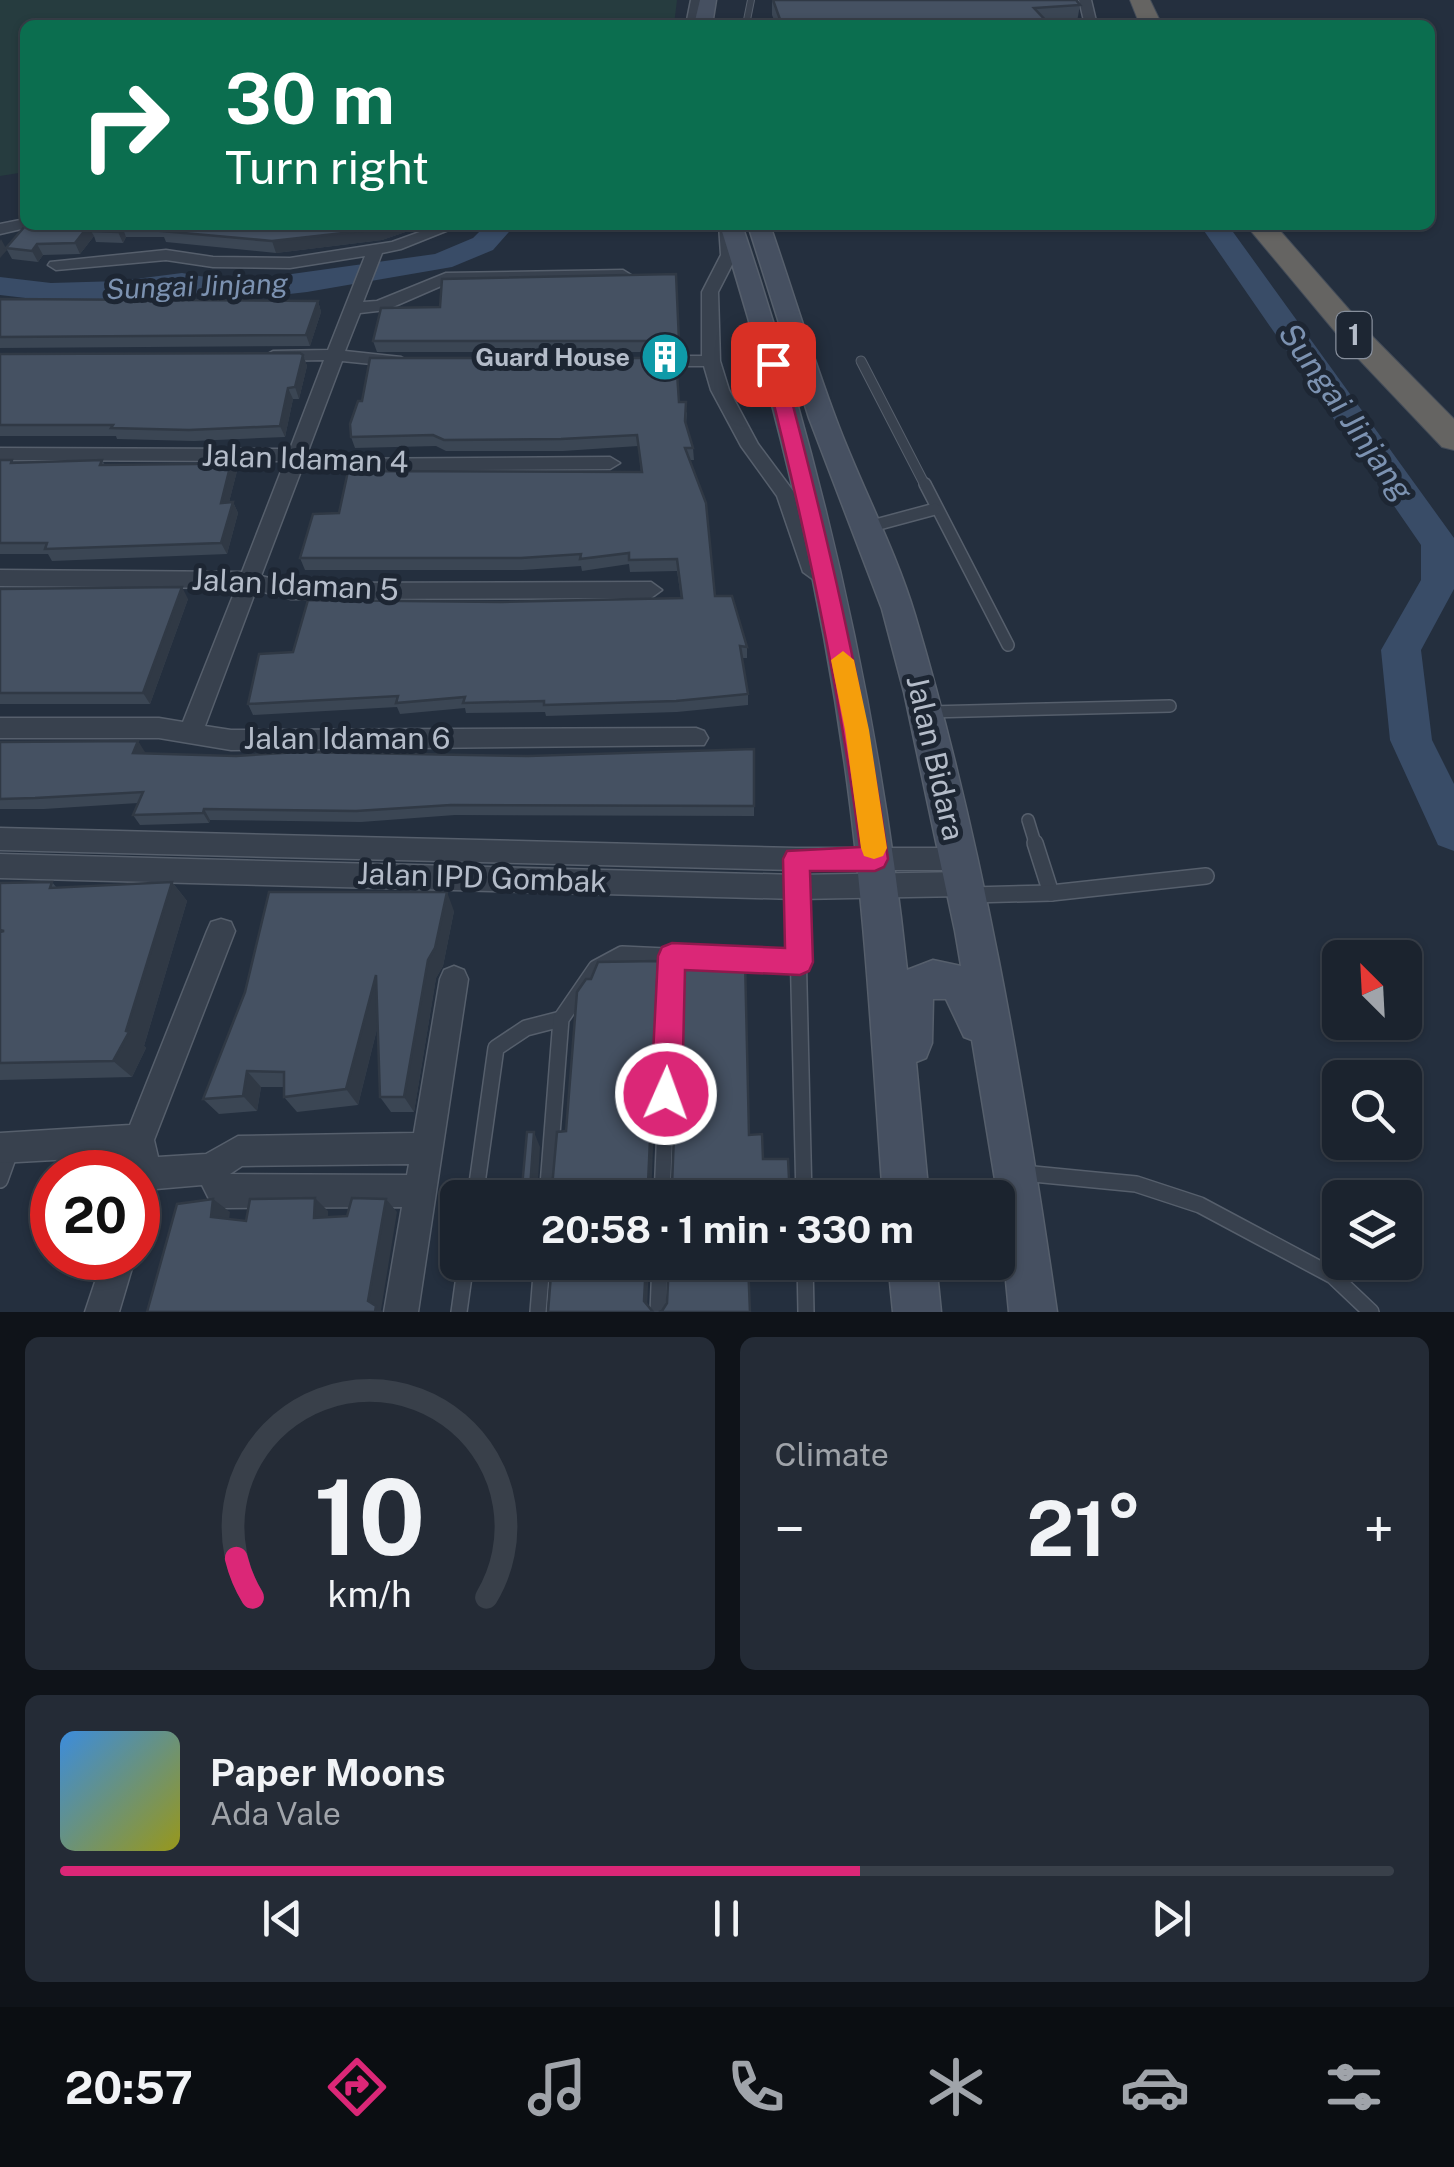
<!DOCTYPE html>
<html lang="en">
<head>
<meta charset="utf-8">
<style>
	:root { --surface:#1b232e; --page:#242b36; --text:#f1f3f6; --muted:#a0a4aa; --line:#39404a; --accent:#db2777 }
	body { margin:0; font-family:"Public Sans",sans-serif; background:var(--page); color:var(--text); height:100vh; display:flex; flex-direction:column; font-size:38px; white-space:nowrap }
	* { box-sizing:border-box; margin:0 }
	p { font-size:32px; color:var(--muted) }
	.icon { flex:none; width:55px; height:55px; fill:none; stroke:currentColor; stroke-width:2; stroke-linecap:round; stroke-linejoin:round }
	.map { position:relative; height:1312px; overflow:hidden }
	.drawer { display:flex; flex-direction:column; gap:25px; padding:25px; background:#0f1319; flex:1 }
	.drawer>* { flex:none }
	.banner { position:absolute; left:20px; top:20px; width:1415px; height:210px; border-radius:15px; box-shadow:0 2px 8px #0004,0 0 0 2px var(--line); background:#0b6e4f; color:#fff; overflow:hidden }
	.needle { width:65px; rotate:336deg }
	.tools { position:absolute; left:1322px; top:940px; display:grid; gap:20px }
	.tools a { display:grid; place-items:center; width:100px; height:100px; border-radius:15px; background:var(--surface); box-shadow:0 2px 8px #0004,0 0 0 2px var(--line); font-size:50px }
	.speed { position:absolute; left:30px; top:1150px; display:flex; gap:20px; font-size:50px; font-weight:700; text-align:center }
	.speed>* { display:grid; place-content:center; width:130px; height:130px; border-radius:50%; background:var(--surface); box-shadow:0 2px 8px #0004,0 0 0 2px var(--line); line-height:1 }
	.speed .limit { border:15px solid #d22; background:#fff; color:#111 }
	.pin { position:absolute; display:grid; place-items:center; width:85px; height:85px; color:#fff; margin:-42px; border-radius:20px; box-shadow:0 5px 15px #0006 }
	.me { position:absolute; width:110px; margin:-55px; rotate:2deg; stroke-linejoin:round; filter:drop-shadow(0 0 8px #0008) }
	.turn { display:flex; align-items:center; gap:35px; height:210px; padding:0 40px; font-size:45px }
	.turn .icon { width:130px; height:130px; stroke-width:2.5 }
	.turn b { display:block; font-size:70px; line-height:85px }
	.big { font-size:75px; font-weight:700; line-height:1.1 }
	.drawer .card { flex:1; display:flex; flex-direction:column; justify-content:center; gap:15px; min-width:0; padding:0 35px; border-radius:15px; background:var(--page) }
	.drawer .dial { align-items:center; gap:0 }
	.dial svg { height:260px; overflow:visible; fill:none; stroke:var(--line); stroke-width:7; stroke-linecap:round; text-anchor:middle }
	.dial text { fill:var(--text); stroke:none }
	.song { display:flex; align-items:center; gap:30px }
	.cover { width:120px; height:120px; border-radius:15px; background:linear-gradient(135deg,hsl(210 70% 55%),hsl(60 70% 35%)) }
	.played { height:10px; border-radius:5px; background:linear-gradient(90deg,var(--accent) 60%,var(--line) 60%) }
	.keys { display:flex; justify-content:space-around; direction:ltr }
	.heat { display:flex; justify-content:space-between; align-items:center; font-size:55px; direction:ltr }
	.drawer .tiles { flex:1; display:grid; gap:25px; grid-template-columns:1fr 1fr }
	.card:last-child { grid-column:span 2 }
	.trip { position:absolute; left:440px; top:1180px; width:575px; height:100px; border-radius:15px; background:var(--surface); box-shadow:0 2px 8px #0004,0 0 0 2px var(--line); font-weight:700; line-height:100px; text-align:center }
	.dock { display:flex; height:160px; justify-content:space-around; align-items:center; background:#0b0e12; color:var(--muted) }
	.dock .icon { width:70px; height:70px }
	.dock .current { color:var(--accent) }
	.dock b { font-size:45px; color:var(--text) }
	.map>svg:first-child { display:block }
	.green { fill:#263c3f }
	.lines { fill:none; stroke-linecap:round; stroke-linejoin:round }
	.river { fill:#394c67; fill-rule:evenodd }
	.service-far3-casing { stroke:#565f6c; stroke-width:8 }
	.service-far2-casing { stroke:#565f6c; stroke-width:11 }
	.service-far1-casing { stroke:#565f6c; stroke-width:14 }
	.service-casing { stroke:#565f6c; stroke-width:18 }
	.minor-casing { stroke:#565f6c; stroke-width:3 }
	.secondary-casing { stroke:#565f6c; stroke-width:3 }
	.trunk-casing { stroke:#434c59; stroke-width:2 }
	.service-far3 { stroke:#38414e; stroke-width:6 }
	.service-far2 { stroke:#38414e; stroke-width:9 }
	.service-far1 { stroke:#38414e; stroke-width:11 }
	.service { stroke:#38414e; stroke-width:15 }
	.minor { fill:#38414e; fill-rule:evenodd }
	.secondary { fill:#465061; fill-rule:evenodd }
	.trunk { fill:#656462; fill-rule:evenodd }
	.wall { fill:#3b4654 }
	.shaded-wall { fill:#303945 }
	.building { fill:#455162; stroke:#303945; stroke-width:2.5 }
	.route { fill:#db2777; stroke:#8e194d; stroke-width:2.5 }
	.slow { fill:#f59e0b }
	.labels { text-anchor:middle; stroke-width:10; stroke-linejoin:round; paint-order:stroke }
	.far-poi-label { font-size:25px; font-weight:bold; fill:#b4bcc9; stroke:#1d2633; text-anchor:end }
	.far-water-label { font-size:28px; font-style:italic; fill:#7c92b1; stroke:#1d2633 }
	.shield { fill:#1d2633; stroke:#878f9c; stroke-width:2.5 }
	.shield-label { font-size:28px; font-weight:bold; fill:#b4bcc9 }
	.street-label { font-size:30px; fill:#b4bcc9; stroke:#1d2633 }
	.water-label { font-size:32px; font-style:italic; fill:#7c92b1; stroke:#1d2633 }
</style>
</head>
<body>
<div class="map">
<svg width="1454" height="1312" viewBox="0 0 1454 1312">
	<rect width="100%" height="100%" fill="#242f3e"/>
	<!-- green -->
	<polygon class="green" points="0,0 677,0 674,25 25,25 25,172 0,176"/>
	<g class="lines">
		<!-- river -->
		<g class="river">
			<polygon points="486,225 515,225 493,250 452,267 307,292 235,300 182,291 120,299 51,301 0,295 0,277 51,283 120,281 182,273 235,282 435,254 473,238"/>
			<polygon points="1200,225 1228,225 1454,538 1454,589 1421,650 1432,740 1454,784 1454,851 1438,845 1390,740 1381,650 1421,580 1421,545"/>
		</g>
		<!-- service-far3 casing -->
		<g class="service-far3-casing">
			<polyline id="service-far3" points="746,25 751,0"/>
		</g>
		<!-- service-far2 casing -->
		<g class="service-far2-casing">
			<polyline id="service-far2" points="861,361 926,487"/>
		</g>
		<!-- service-far1 casing -->
		<g class="service-far1-casing">
			<g id="service-far1">
				<polyline points="925,484 1008,645"/>
				<polyline points="868,527 935,509"/>
				<polyline points="929,712 1170,706"/>
				<polyline points="1028,820 1036,846"/>
			</g>
		</g>
		<!-- service casing -->
		<g class="service-casing">
			<g id="service">
				<polyline points="1035,843 1051,893"/>
				<polyline points="796,859 804,1198"/>
				<polyline points="971,895 1051,893 1206,876"/>
				<polyline points="1023,1173 1136,1184 1200,1205 1333,1276 1371,1312"/>
				<polyline points="0,1180 10,1152"/>
				<polyline points="475,1198 496,1048 526,1028 561,1019"/>
				<polyline points="547,1198 561,1019 596,968 622,954 799,962"/>
				<polyline points="662,1198 672,956"/>
				<polyline points="805,1262 806,1312"/>
				<polyline points="459,1312 466,1262"/>
				<polyline points="538,1312 542,1262"/>
				<polyline points="658,1312 660,1262"/>
			</g>
		</g>
		<!-- minor casing -->
		<g class="minor-casing">
			<g id="minor">
				<polygon points="691,0 703,0 698,25 686,25"/>
				<polygon points="1079,0 1091,0 1097,25 1085,25"/>
				<polygon points="25,219 25,225 30,227 0,234 0,224"/>
				<polygon points="439,225 461,225 401,249 382,253 363,302 377,301 446,273 623,270 631,275 623,280 448,283 386,310 360,313 345,351 401,357 410,362 401,367 342,361 308,451 333,459 610,457 620,463 610,469 332,471 304,463 261,576 291,583 651,582 662,590 651,598 291,599 256,590 205,726 231,730 696,728 704,731 708,738 704,745 231,750 159,738 0,738 0,718 159,718 183,722 236,588 0,586 0,570 242,572 285,461 0,460 0,448 290,449 324,360 273,361 264,356 273,351 328,350 365,256 290,268 213,267 166,260 56,270 48,265 50,262 166,250 213,257 290,258 392,242"/>
				<polygon points="719,225 735,225 737,255 718,292 720,361 729,390 758,444 796,495 825,572 814,580 803,572 777,496 741,446 711,390 704,366 679,366 670,361 679,356 702,356 702,292 721,255"/>
				<polygon points="0,828 796,848 959,848 968,851 972,859 968,867 959,870 796,870 0,850"/>
				<polygon points="0,854 797,875 964,872 973,876 977,884 973,892 964,896 797,899 0,878"/>
				<path d="M 221,919 L 231,922 L 235,931 L 154,1140 L 158,1157 L 206,1154 L 238,1136 L 414,1133 L 440,979 L 444,970 L 454,966 L 464,970 L 468,979 L 418,1312 L 384,1312 L 402,1207 L 222,1208 L 211,1203 L 202,1185 L 156,1189 L 149,1209 L 138,1214 L 138,1172 L 129,1172 L 126,1156 L 0,1163 L 0,1133 L 130,1125 L 207,931 L 211,922 ZM 409,1164 L 407,1175 L 230,1174 L 242,1166 Z"/>
				<polygon points="103,1258 135,1258 119,1312 85,1312"/>
			</g>
		</g>
		<!-- secondary casing -->
		<g class="secondary-casing">
			<g id="secondary">
				<polygon points="700,0 716,0 712,25 694,25"/>
				<path d="M 720,225 L 742,225 C 824,468 880,715 907,970 L 933,960 L 961,966 L 955,931 L 904,692 L 882,609 L 809,418 L 748,225 L 770,225 C 792,289 812,355 836,419 C 860,484 895,548 915,615 C 983,843 1023,1077 1057,1312 L 1009,1312 L 998,1198 L 972,1040 L 964,1037 L 946,999 L 933,999 L 932,1043 L 926,1058 L 916,1062 L 929,1198 L 883,1198 C 873,1061 866,924 848,788 C 823,597 778,409 720,225 Z"/>
				<polygon points="888,1262 936,1262 941,1312 893,1312"/>
			</g>
		</g>
		<!-- trunk casing -->
		<g class="trunk-casing">
			<g id="trunk">
				<polygon points="1130,0 1150,0 1162,25 1140,25"/>
				<polygon points="1246,225 1275,225 1374,338 1454,419 1454,450 1442,447 1352,352"/>
			</g>
		</g>
		<!-- service-far3 -->
		<use href="#service-far3" class="service-far3"/>
		<!-- service-far2 -->
		<use href="#service-far2" class="service-far2"/>
		<!-- service-far1 -->
		<use href="#service-far1" class="service-far1"/>
		<!-- service -->
		<use href="#service" class="service"/>
		<!-- minor -->
		<use href="#minor" class="minor"/>
		<!-- secondary -->
		<use href="#secondary" class="secondary"/>
		<!-- trunk -->
		<use href="#trunk" class="trunk"/>
	</g>
	<!-- wall -->
	<g class="wall">
		<polygon points="772,0 1078,0 1080,5 1077,22 1050,25 776,25 772,15"/>
		<polygon points="26,225 426,225 382,240 276,253 166,242 164,237 126,237 123,243 96,242 94,236 80,254 43,255 38,262 12,259 6,248"/>
		<polygon points="676,274 680,352 674,356 679,402 687,413 686,424 693,448 694,460 689,460 715,596 747,647 747,658 742,658 748,694 748,705 677,712 546,716 545,712 466,713 465,708 400,714 397,707 253,715 248,704 293,652 502,602 681,598 677,571 630,572 629,564 582,571 581,566 523,570 305,570 300,558 339,513 641,472 638,446 563,451 446,451 436,446 355,448 351,437 649,358 654,356 650,352 377,352 373,341 440,307"/>
		<polygon points="0,299 318,301 321,312 310,346 0,348"/>
		<polygon points="0,354 303,355 307,366 299,399 293,399 285,437 194,441 117,439 116,436 0,436"/>
		<polygon points="232,459 237,471 229,502 233,502 238,513 227,554 52,561 48,554 0,554 0,460 14,463 102,460 105,465 196,464"/>
		<polygon points="0,589 188,599 150,704 0,704"/>
		<polygon points="138,741 144,753 236,756 528,756 754,749 754,816 455,815 361,822 210,820 209,823 140,825 133,815 138,803 44,809 0,809 0,742"/>
		<polygon points="52,882 57,888 172,882 187,901 144,1046 146,1048 132,1077 0,1080 0,883"/>
		<polygon points="454,911 443,966 436,978 414,1112 391,1112 380,1097 378,1025 358,1105 297,1112 284,1097 284,1087 261,1087 257,1111 219,1114 203,1099 245,992"/>
	</g>
	<!-- shaded-wall -->
	<g class="shaded-wall">
		<polygon points="89,225 95,225 91,231 94,236 80,254 75,243"/>
		<polygon points="391,225 426,225 382,240 276,253 272,241"/>
		<polygon points="122,226 126,237 123,243 118,232"/>
		<polygon points="1,239 7,250 0,258 0,241"/>
		<polygon points="37,244 43,255 38,262 32,251"/>
		<polygon points="318,301 321,312 310,346 306,335"/>
		<polygon points="679,341 680,352 666,362 666,351"/>
		<polygon points="303,355 307,366 299,399 295,387"/>
		<polygon points="288,388 293,399 285,437 280,426"/>
		<polygon points="232,459 237,471 226,514 221,503"/>
		<polygon points="233,502 238,513 227,554 221,543"/>
		<polygon points="182,587 188,599 150,704 143,693"/>
		<polygon points="138,741 145,752 141,764 133,753"/>
		<polygon points="204,809 210,820 209,823 203,813"/>
		<polygon points="172,882 187,901 144,1046 146,1048 132,1077 113,1061 126,1031"/>
		<polygon points="447,892 454,911 443,966 436,978 414,1112 404,1097 428,960"/>
		<polygon points="658,961 660,979 651,1198 648,1184"/>
		<polygon points="376,975 386,993 358,1105 346,1089"/>
		<polygon points="247,1071 261,1087 257,1111 243,1096"/>
		<polygon points="534,1132 540,1147 537,1198 530,1189"/>
		<polygon points="315,1198 328,1211 328,1230 314,1218"/>
		<polygon points="213,1199 230,1212 228,1229 211,1217"/>
		<polygon points="386,1199 397,1212 381,1310 383,1312 375,1312 368,1301"/>
		<polygon points="646,1262 649,1262 647,1312 644,1301"/>
	</g>
	<!-- building -->
	<g class="building">
		<polygon points="773,0 1076,0 1080,5 1034,8 1050,25 782,25"/>
		<polygon points="26,225 89,225 75,243 37,244 32,251 6,248"/>
		<polygon points="96,225 391,225 379,229 272,241 161,231 165,226 122,226 118,232 91,231"/>
		<polygon points="676,274 679,341 666,351 676,358 679,402 686,402 685,421 693,448 685,448 706,503 715,596 732,596 747,647 740,646 748,694 676,701 544,705 544,701 463,703 465,697 396,703 398,696 248,704 259,654 293,652 308,600 502,602 682,598 677,559 629,560 629,553 580,559 581,554 521,558 300,558 313,514 339,513 348,471 642,472 637,435 561,439 444,440 433,435 351,437 350,424 358,401 362,401 370,358 649,358 662,351 649,341 373,341 381,308 440,307 442,279"/>
		<polygon points="0,299 318,301 306,335 0,337"/>
		<polygon points="300,353 303,355 295,387 288,388 280,426 189,430 111,428 113,425 0,425 0,354"/>
		<polygon points="232,459 221,503 233,502 221,543 45,549 47,543 0,543 0,460 12,460 11,463 102,460 100,465 196,464"/>
		<polygon points="182,587 143,693 0,693 0,589"/>
		<polygon points="138,741 133,753 236,756 299,752 528,756 754,749 754,806 451,805 356,811 204,809 203,813 133,815 143,792 35,798 0,799 0,742"/>
		<polygon points="52,882 50,888 172,882 126,1031 129,1032 113,1061 0,1063 0,932 4,931 0,930 0,883"/>
		<polygon points="269,892 447,892 435,948 428,960 404,1097 380,1097 376,975 346,1089 284,1097 284,1072 247,1071 243,1096 203,1099 245,992"/>
		<polygon points="745,959 749,1135 762,1134 763,1159 788,1159 790,1198 521,1198 527,1132 534,1132 530,1189 541,1196 552,1187 557,1132 566,1131 577,992 586,979 591,979 598,962 658,961 648,1184 653,1194 660,1196 672,1185 681,960"/>
		<polygon points="52,1182 52,1224 41,1221"/>
		<polygon points="315,1198 314,1218 347,1216 352,1198 386,1199 368,1301 376,1306 375,1312 147,1312 177,1204 213,1199 211,1217 246,1221 250,1199"/>
		<polygon points="552,1262 646,1262 644,1301 653,1312 548,1312"/>
		<polygon points="669,1262 748,1262 750,1312 659,1312 662,1311 667,1303"/>
	</g>
	<!-- route -->
	<path class="route" d="M 773,358 L 782,364 C 826,528 864,691 888,859 L 884,867 L 875,871 L 810,871 L 813,962 L 809,971 L 800,975 L 685,970 L 682,1094 L 677,1105 L 666,1109 L 656,1105 L 651,1094 L 658,956 L 662,947 L 672,943 L 785,948 L 783,859 L 787,851 L 860,847 C 839,684 804,524 764,364 Z"/>
	<!-- slow -->
	<polygon class="slow" points="843,651 854,660 869,730 887,848 883,856 874,859 864,856 861,848 845,730 831,660"/>
	<!-- icons -->
	<defs>
		<g id="building-disc" transform="scale(2.5)"><circle r="9.5" fill="#0f9aa8" stroke="#1d2633"/><path d="M-4-6H4V6H1V3H-1V6H-4ZM-2.5-4.3h1.7v1.8h-1.7ZM.8-4.3h1.7v1.8H.8ZM-2.5-1h1.7V.8h-1.7ZM.8-1h1.7V.8H.8Z" fill="#fff"/></g>
	</defs>
	<g fill-rule="evenodd">
		<use href="#building-disc" x="665" y="357"/>
	</g>
	<g class="labels">
		<!-- far-poi labels -->
		<g class="far-poi-label">
			<text x="630" y="366">Guard House</text>
		</g>
		<!-- far-water labels -->
		<g class="far-water-label">
			<text transform="translate(197 286) rotate(-2)" y="10">Sungai Jinjang</text>
		</g>
		<!-- shield labels -->
		<rect class="shield" x="1336.5" y="312" width="35" height="46" rx="8"/>
		<g class="shield-label">
			<text x="1354" y="345">1</text>
		</g>
		<!-- street labels -->
		<g class="street-label">
			<text transform="translate(305 459) rotate(2)" y="10">Jalan Idaman 4</text>
			<text transform="translate(295 585) rotate(3)" y="10">Jalan Idaman 5</text>
			<text x="347" y="749">Jalan Idaman 6</text>
			<text transform="translate(935 758) rotate(77)" y="10">Jalan Bidara</text>
			<text transform="translate(482 878) rotate(2)" y="10">Jalan IPD Gombak</text>
		</g>
		<!-- water labels -->
		<g class="water-label">
			<text transform="translate(1346 412) rotate(55)" y="11">Sungai Jinjang</text>
		</g>
	</g>
</svg>
<div class="tools">
<a><svg class="needle" viewBox="-14 -14 28 28"><path d="M0-13l5 13h-10z" fill="#e53935"/><path d="M0 13l5-13h-10z" fill="#a0a4aa"/></svg></a>
<a><svg class="icon" aria-label="search" viewBox="0 0 24 24"><circle cx="10" cy="10" r="6"/><path d="M15 15l6 6"/></svg></a>
<a><svg class="icon" aria-label="layers" viewBox="0 0 24 24"><path d="M12 4l9 5-9 5-9-5zM3 14l9 5 9-5"/></svg></a>
</div>
<div class="speed"><div class="limit">20</div></div>
<div class="pin" style="left:773px;top:364px;background:#d93025"><svg class="icon" aria-label="arrive" viewBox="0 0 24 24"><path d="M6 21V4h12l-3 4 3 4H6"/></svg></div>
<svg class="me" style="left:666px;top:1094px" viewBox="-20 -20 40 40"><circle r="17" fill="#db2777" stroke="#fff" stroke-width="3"/><path d="M0-11L8 9 0 5-8 9z" fill="#fff"/></svg>
<div class="trip">20:58 · 1 min · 330 m</div>
<div class="banner">
<div class="turn"><svg class="icon" aria-label="right" viewBox="0 0 24 24"><path d="M7 20v-9h11M14 6l5 5-5 5"/></svg><div><b>30 m</b>Turn right</div></div>
</div>
</div>
<section class="drawer">
<div class="tiles">
<div class="card dial"><svg viewBox="0 0 100 80">
<path d="M14 69A42 42 0 1 1 86 69"/>
<path d="M14 69A42 42 0 0 1 9 57" stroke="#db2777"/>
<text x="50" y="56" font-size="32" font-weight="700">10</text>
<text x="50" y="72" font-size="11">km/h</text>
</svg></div>
<div class="card"><p>Climate</p>
<div class="heat"><a>−</a><b class="big">21°</b><a>+</a></div>
</div>
<div class="card">
<div class="song"><i class="cover"></i><div><b>Paper Moons</b><p>Ada Vale</p></div></div>
<div class="played"></div>
<div class="keys"><svg class="icon" aria-label="previous" viewBox="0 0 24 24"><path d="M18 5L8 12l10 7zM5 5v14"/></svg><svg class="icon" aria-label="pause" viewBox="0 0 24 24"><path d="M8 5v14M16 5v14"/></svg><svg class="icon" aria-label="next" viewBox="0 0 24 24"><path d="M6 5l10 7-10 7zM19 5v14"/></svg></div>
</div>
</div>
</section>
<nav class="dock">
<b>20:57</b>
<svg class="icon current" aria-label="directions" viewBox="0 0 24 24"><path d="M12 3l9 9-9 9-9-9zM9 14v-3h6M13 9l2 2-2 2"/></svg>
<svg class="icon" aria-label="music" viewBox="0 0 24 24"><path d="M9 18V5l10-2v13"/><circle cx="6" cy="18" r="3"/><circle cx="16" cy="16" r="3"/></svg>
<svg class="icon" aria-label="phone" viewBox="0 0 24 24"><path d="M5 4h4l2 5-3 2q2 4 5 5l2-3 5 2v4C11 20 4 13 5 4z"/></svg>
<svg class="icon" aria-label="climate" viewBox="0 0 24 24"><path d="M12 3v18M4 7l16 10M4 17L20 7"/></svg>
<svg class="icon" aria-label="car" viewBox="0 0 24 24"><path d="M5 17H2v-5l4-1 3-4h7l3 4 3 1v5h-3M9 17h6M6 11h13"/><circle cx="7" cy="17" r="2"/><circle cx="17" cy="17" r="2"/></svg>
<svg class="icon" aria-label="filters" viewBox="0 0 24 24"><path d="M4 7h16M4 17h16"/><circle cx="9" cy="7" r="2"/><circle cx="15" cy="17" r="2"/></svg>
</nav>
</body>
</html>
